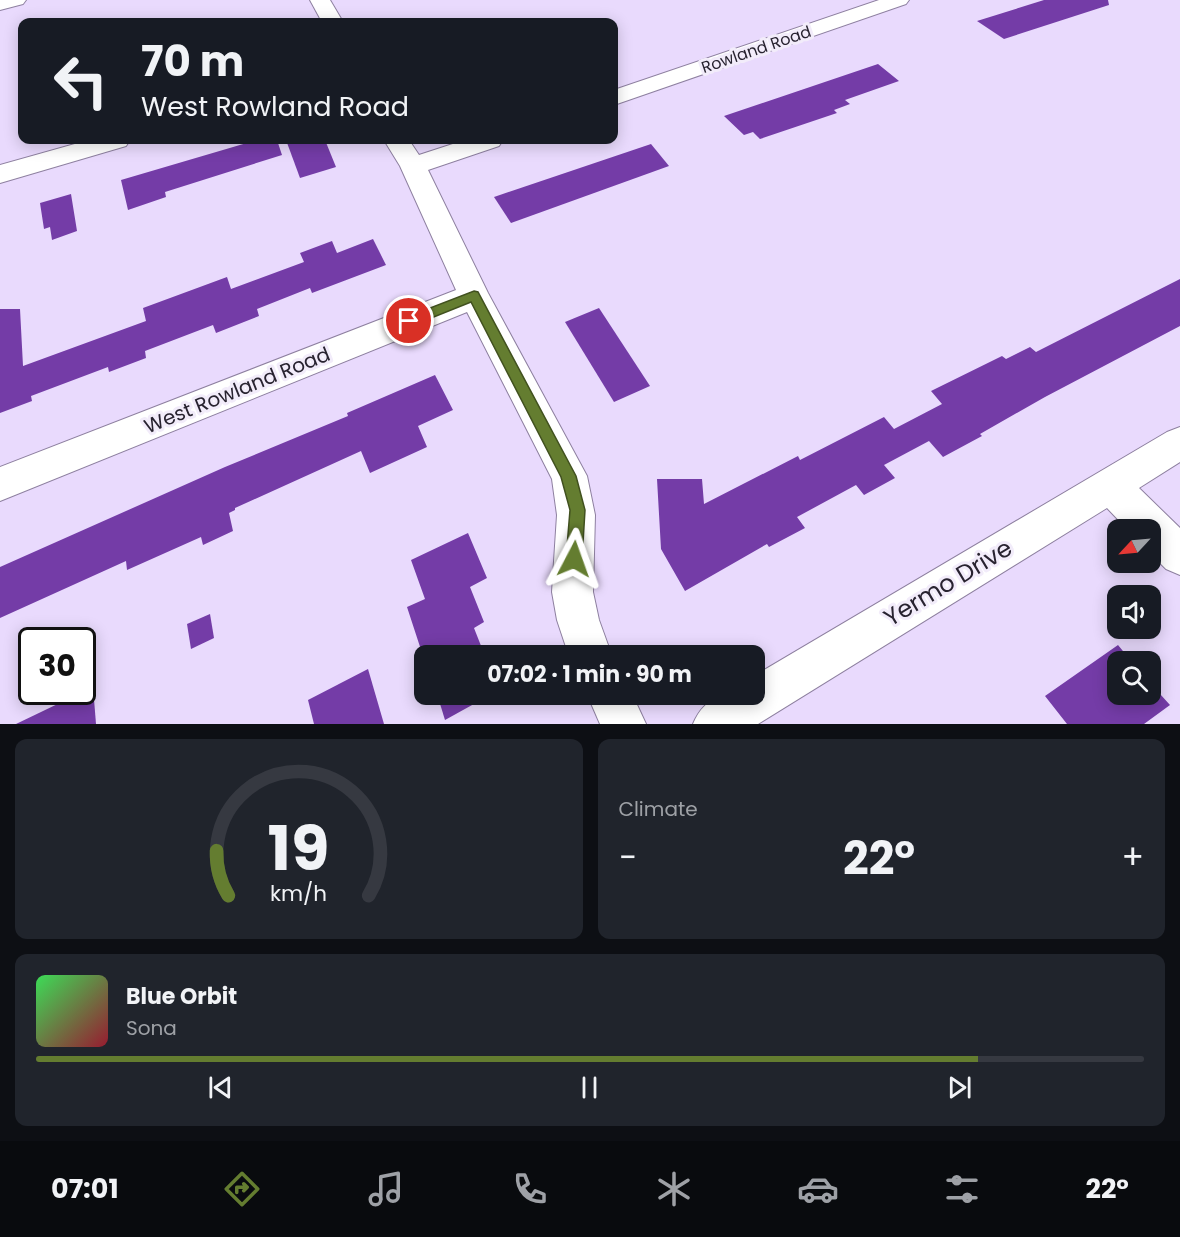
<!DOCTYPE html>
<html lang="en">
<head>
<meta charset="utf-8">
<style>
	:root { --surface:#171b24; --page:#20242c; --text:#f1f3f6; --muted:#9ea1a6; --line:#363941; --accent:#647d30 }
	body { margin:0; font-family:Poppins,sans-serif; background:var(--page); color:var(--text); height:100vh; display:flex; flex-direction:column; font-size:22px; white-space:nowrap }
	* { box-sizing:border-box; margin:0 }
	p { font-size:20px; color:var(--muted) }
	.icon { flex:none; width:33px; height:33px; fill:none; stroke:currentColor; stroke-width:2; stroke-linecap:round; stroke-linejoin:round }
	.map { position:relative; height:724px; overflow:hidden }
	.sheet { display:flex; flex-direction:column; gap:15px; padding:15px; background:#0d0f14; flex:1 }
	.sheet>* { flex:none }
	.hud { position:absolute; left:18px; top:18px; width:600px; height:126px; border-radius:12px; box-shadow:0 3px 15px #0003; background:#171b24; color:var(--text); overflow:hidden }
	.needle { width:39px; rotate:244deg }
	.fabs { position:absolute; left:1107px; top:519px; display:grid; gap:12px }
	.fabs a { display:grid; place-items:center; width:54px; height:54px; border-radius:12px; background:var(--surface); box-shadow:0 3px 15px #0003; font-size:30px }
	.speed { position:absolute; left:18px; top:627px; display:flex; gap:12px; font-size:30px; font-weight:700; text-align:center }
	.speed>* { display:grid; place-content:center; width:78px; height:78px; border-radius:50%; background:var(--surface); box-shadow:0 3px 15px #0003; line-height:1 }
	.speed .limit { border:3px solid #111; border-radius:9px; background:#fff; color:#111 }
	.pin { position:absolute; display:grid; place-items:center; width:51px; height:51px; color:#fff; margin:-26px; border:3px solid #fff; border-radius:50%; box-shadow:0 2px 6px #0007 }
	.me { position:absolute; width:66px; margin:-33px; rotate:4deg; stroke-linejoin:round; filter:drop-shadow(0 0 4px #0008) }
	.turn { display:flex; align-items:center; gap:21px; height:126px; padding:0 24px; font-size:27px }
	.turn .icon { width:78px; height:78px; stroke-width:2.5 }
	.turn b { display:block; font-size:42px; line-height:51px }
	.big { font-size:45px; font-weight:700; line-height:1.1 }
	.sheet .card { flex:1; display:flex; flex-direction:column; justify-content:center; gap:9px; min-width:0; padding:0 21px; border-radius:12px; background:var(--page) }
	.sheet .dial { align-items:center; gap:0 }
	.dial svg { height:156px; overflow:visible; fill:none; stroke:var(--line); stroke-width:7; stroke-linecap:round; text-anchor:middle }
	.dial text { fill:var(--text); stroke:none }
	.song { display:flex; align-items:center; gap:18px }
	.cover { width:72px; height:72px; border-radius:9px; background:linear-gradient(135deg,hsl(130 70% 55%),hsl(350 70% 35%)) }
	.played { height:6px; border-radius:3px; background:linear-gradient(90deg,var(--accent) 85%,var(--line) 85%) }
	.keys { display:flex; justify-content:space-around; direction:ltr }
	.heat { display:flex; justify-content:space-between; align-items:center; font-size:33px; direction:ltr }
	.sheet .tiles { flex:1; display:grid; gap:15px; grid-template-columns:1fr 1fr }
	.card:last-child { grid-column:span 2 }
	.trip { position:absolute; left:414px; top:645px; width:351px; height:60px; border-radius:12px; background:var(--surface); box-shadow:0 3px 15px #0003; font-weight:700; line-height:60px; text-align:center }
	.dock { display:flex; height:96px; justify-content:space-around; align-items:center; background:#090b0e; color:var(--muted) }
	.dock .icon { width:42px; height:42px }
	.dock .on { color:var(--accent) }
	.dock b { font-size:27px; color:var(--text) }
	.map>svg:first-child { display:block }
	.building { fill:#743ca7 }
	.lines { fill:none; stroke-linecap:round; stroke-linejoin:round }
	.minor-casing { stroke:#8e80a0; stroke-width:2 }
	.minor { fill:#fff; fill-rule:evenodd }
	.route { fill:#647d30; stroke:#41511f; stroke-width:1.5 }
	.labels { text-anchor:middle; stroke-width:6; stroke-linejoin:round; paint-order:stroke }
	.far-street-label { font-size:16px; fill:#282330; stroke:#f2ecfa }
	.street-label { font-size:20px; fill:#282330; stroke:#f2ecfa }
	.near-street-label { font-size:24px; fill:#282330; stroke:#f2ecfa }
</style>
</head>
<body>
<div class="map">
<svg width="1180" height="724" viewBox="0 0 1180 724">
	<rect width="100%" height="100%" fill="#e9dafd"/>
	<!-- building -->
	<g class="building">
		<polygon points="1044,0 1108,0 1109,5 1004,39 977,21"/>
		<polygon points="878,64 899,81 845,100 850,104 834,110 837,113 760,139 753,132 744,135 724,116"/>
		<polygon points="257,140 277,140 282,155 165,192 166,197 128,210 121,180"/>
		<polygon points="286,140 325,140 336,167 300,178"/>
		<polygon points="651,144 669,166 511,223 494,197"/>
		<polygon points="71,194 77,231 52,240 50,227 44,229 40,203"/>
		<polygon points="373,239 386,265 312,293 310,288 257,309 259,316 216,333 213,325 145,351 146,358 109,372 108,367 31,396 32,401 0,413 0,309 20,309 23,366 146,321 143,308 227,277 231,289 304,262 300,253 332,241 337,253"/>
		<polygon points="1180,279 1180,326 1045,397 980,434 982,436 943,457 929,441 884,465 895,478 864,495 856,485 797,517 805,528 769,547 767,544 685,591 661,549 657,479 702,479 704,504 798,456 800,460 884,417 894,429 942,404 931,391 1002,356 1006,359 1030,347 1036,352"/>
		<polygon points="599,308 650,386 614,402 565,322"/>
		<polygon points="435,375 453,410 418,426 427,447 370,473 361,451 235,508 235,510 229,513 233,531 203,545 201,537 127,570 126,561 0,618 0,567 225,467 348,416 347,413"/>
		<polygon points="468,533 487,578 470,587 484,622 474,628 485,656 424,656 424,659 407,607 425,599 411,560"/>
		<polygon points="210,614 214,638 191,649 187,624"/>
		<polygon points="1118,645 1132,662 1118,662 1118,694 1150,694 1150,683 1170,705 1144,724 1067,724 1045,696"/>
		<polygon points="368,669 384,724 314,724 308,700"/>
		<polygon points="93,687 96,724 16,724"/>
		<polygon points="437,694 492,694 445,720"/>
	</g>
	<g class="lines">
		<!-- minor casing -->
		<g class="minor-casing">
			<g id="minor">
				<polygon points="0,0 26,0 23,4 0,10"/>
				<polygon points="310,0 330,0 343,22 322,22"/>
				<polygon points="879,0 909,0 906,4 614,105 614,90"/>
				<polygon points="89,140 130,140 126,146 0,183 0,165"/>
				<polygon points="384,140 409,140 419,155 465,140 503,140 499,146 428,170 488,293 587,476 595,515 593,592 599,620 612,656 569,656 557,620 552,592 557,515 552,479 467,312 0,501 0,467 456,290 400,166"/>
				<path d="M 1180,427 L 1180,462 L 1139,488 L 1180,528 L 1180,575 L 1166,569 L 1150,553 L 1150,530 L 1128,530 L 1107,508 L 758,724 L 693,724 C 706,694 725,694 754,694 L 754,676 L 1167,432 Z"/>
				<polygon points="587,694 632,694 646,724 600,724"/>
			</g>
		</g>
		<!-- minor -->
		<use href="#minor" class="minor"/>
	</g>
	<!-- route -->
	<polygon class="route" points="474,291 478,292 576,476 585,510 582,559 580,565 574,567 568,565 566,559 570,510 561,477 471,302 409,327 402,321 404,318"/>
	<g class="labels">
		<!-- far-street labels -->
		<g class="far-street-label">
			<text transform="translate(756 49) rotate(-19)" y="6">Rowland Road</text>
		</g>
		<!-- street labels -->
		<g class="street-label">
			<text transform="translate(237 390) rotate(-22)" y="7">West Rowland Road</text>
		</g>
		<!-- near-street labels -->
		<g class="near-street-label">
			<text transform="translate(948 583) rotate(-31)" y="8">Yermo Drive</text>
		</g>
	</g>
</svg>
<div class="fabs">
<a><svg class="needle" viewBox="-14 -14 28 28"><path d="M0-13l5 13h-10z" fill="#e53935"/><path d="M0 13l5-13h-10z" fill="#9ea1a6"/></svg></a>
<a><svg class="icon" aria-label="sound" viewBox="0 0 24 24"><path d="M4 9h4l5-4v14l-5-4H4zM17 9q2 3 0 6"/></svg></a>
<a><svg class="icon" aria-label="search" viewBox="0 0 24 24"><circle cx="10" cy="10" r="6"/><path d="M15 15l6 6"/></svg></a>
</div>
<div class="speed"><div class="limit">30</div></div>
<div class="pin" style="left:409px;top:321px;background:#d93025"><svg class="icon" aria-label="arrive" viewBox="0 0 24 24"><path d="M6 21V4h12l-3 4 3 4H6"/></svg></div>
<svg class="me" style="left:574px;top:559px" viewBox="-20 -20 40 40"><path d="M0-17L14 15 0 8-14 15z" fill="#647d30" stroke="#fff" stroke-width="4"/></svg>
<div class="trip">07:02 · 1 min · 90 m</div>
<div class="hud">
<div class="turn"><svg class="icon" aria-label="left" viewBox="0 0 24 24"><path d="M17 20v-9H6M10 6l-5 5 5 5"/></svg><div><b>70 m</b>West Rowland Road</div></div>
</div>
</div>
<section class="sheet">
<div class="tiles">
<div class="card dial"><svg viewBox="0 0 100 80">
<path d="M14 69A42 42 0 1 1 86 69"/>
<path d="M14 69A42 42 0 0 1 8 46" stroke="#647d30"/>
<text x="50" y="56" font-size="32" font-weight="700">19</text>
<text x="50" y="72" font-size="11">km/h</text>
</svg></div>
<div class="card"><p>Climate</p>
<div class="heat"><a>−</a><b class="big">22°</b><a>+</a></div>
</div>
<div class="card">
<div class="song"><i class="cover"></i><div><b>Blue Orbit</b><p>Sona</p></div></div>
<div class="played"></div>
<div class="keys"><svg class="icon" aria-label="previous" viewBox="0 0 24 24"><path d="M18 5L8 12l10 7zM5 5v14"/></svg><svg class="icon" aria-label="pause" viewBox="0 0 24 24"><path d="M8 5v14M16 5v14"/></svg><svg class="icon" aria-label="next" viewBox="0 0 24 24"><path d="M6 5l10 7-10 7zM19 5v14"/></svg></div>
</div>
</div>
</section>
<nav class="dock">
<b>07:01</b>
<svg class="icon on" aria-label="directions" viewBox="0 0 24 24"><path d="M12 3l9 9-9 9-9-9zM9 14v-3h6M13 9l2 2-2 2"/></svg>
<svg class="icon" aria-label="music" viewBox="0 0 24 24"><path d="M9 18V5l10-2v13"/><circle cx="6" cy="18" r="3"/><circle cx="16" cy="16" r="3"/></svg>
<svg class="icon" aria-label="phone" viewBox="0 0 24 24"><path d="M5 4h4l2 5-3 2q2 4 5 5l2-3 5 2v4C11 20 4 13 5 4z"/></svg>
<svg class="icon" aria-label="climate" viewBox="0 0 24 24"><path d="M12 3v18M4 7l16 10M4 17L20 7"/></svg>
<svg class="icon" aria-label="car" viewBox="0 0 24 24"><path d="M5 17H2v-5l4-1 3-4h7l3 4 3 1v5h-3M9 17h6M6 11h13"/><circle cx="7" cy="17" r="2"/><circle cx="17" cy="17" r="2"/></svg>
<svg class="icon" aria-label="filters" viewBox="0 0 24 24"><path d="M4 7h16M4 17h16"/><circle cx="9" cy="7" r="2"/><circle cx="15" cy="17" r="2"/></svg>
<b>22°</b>
</nav>
</body>
</html>
